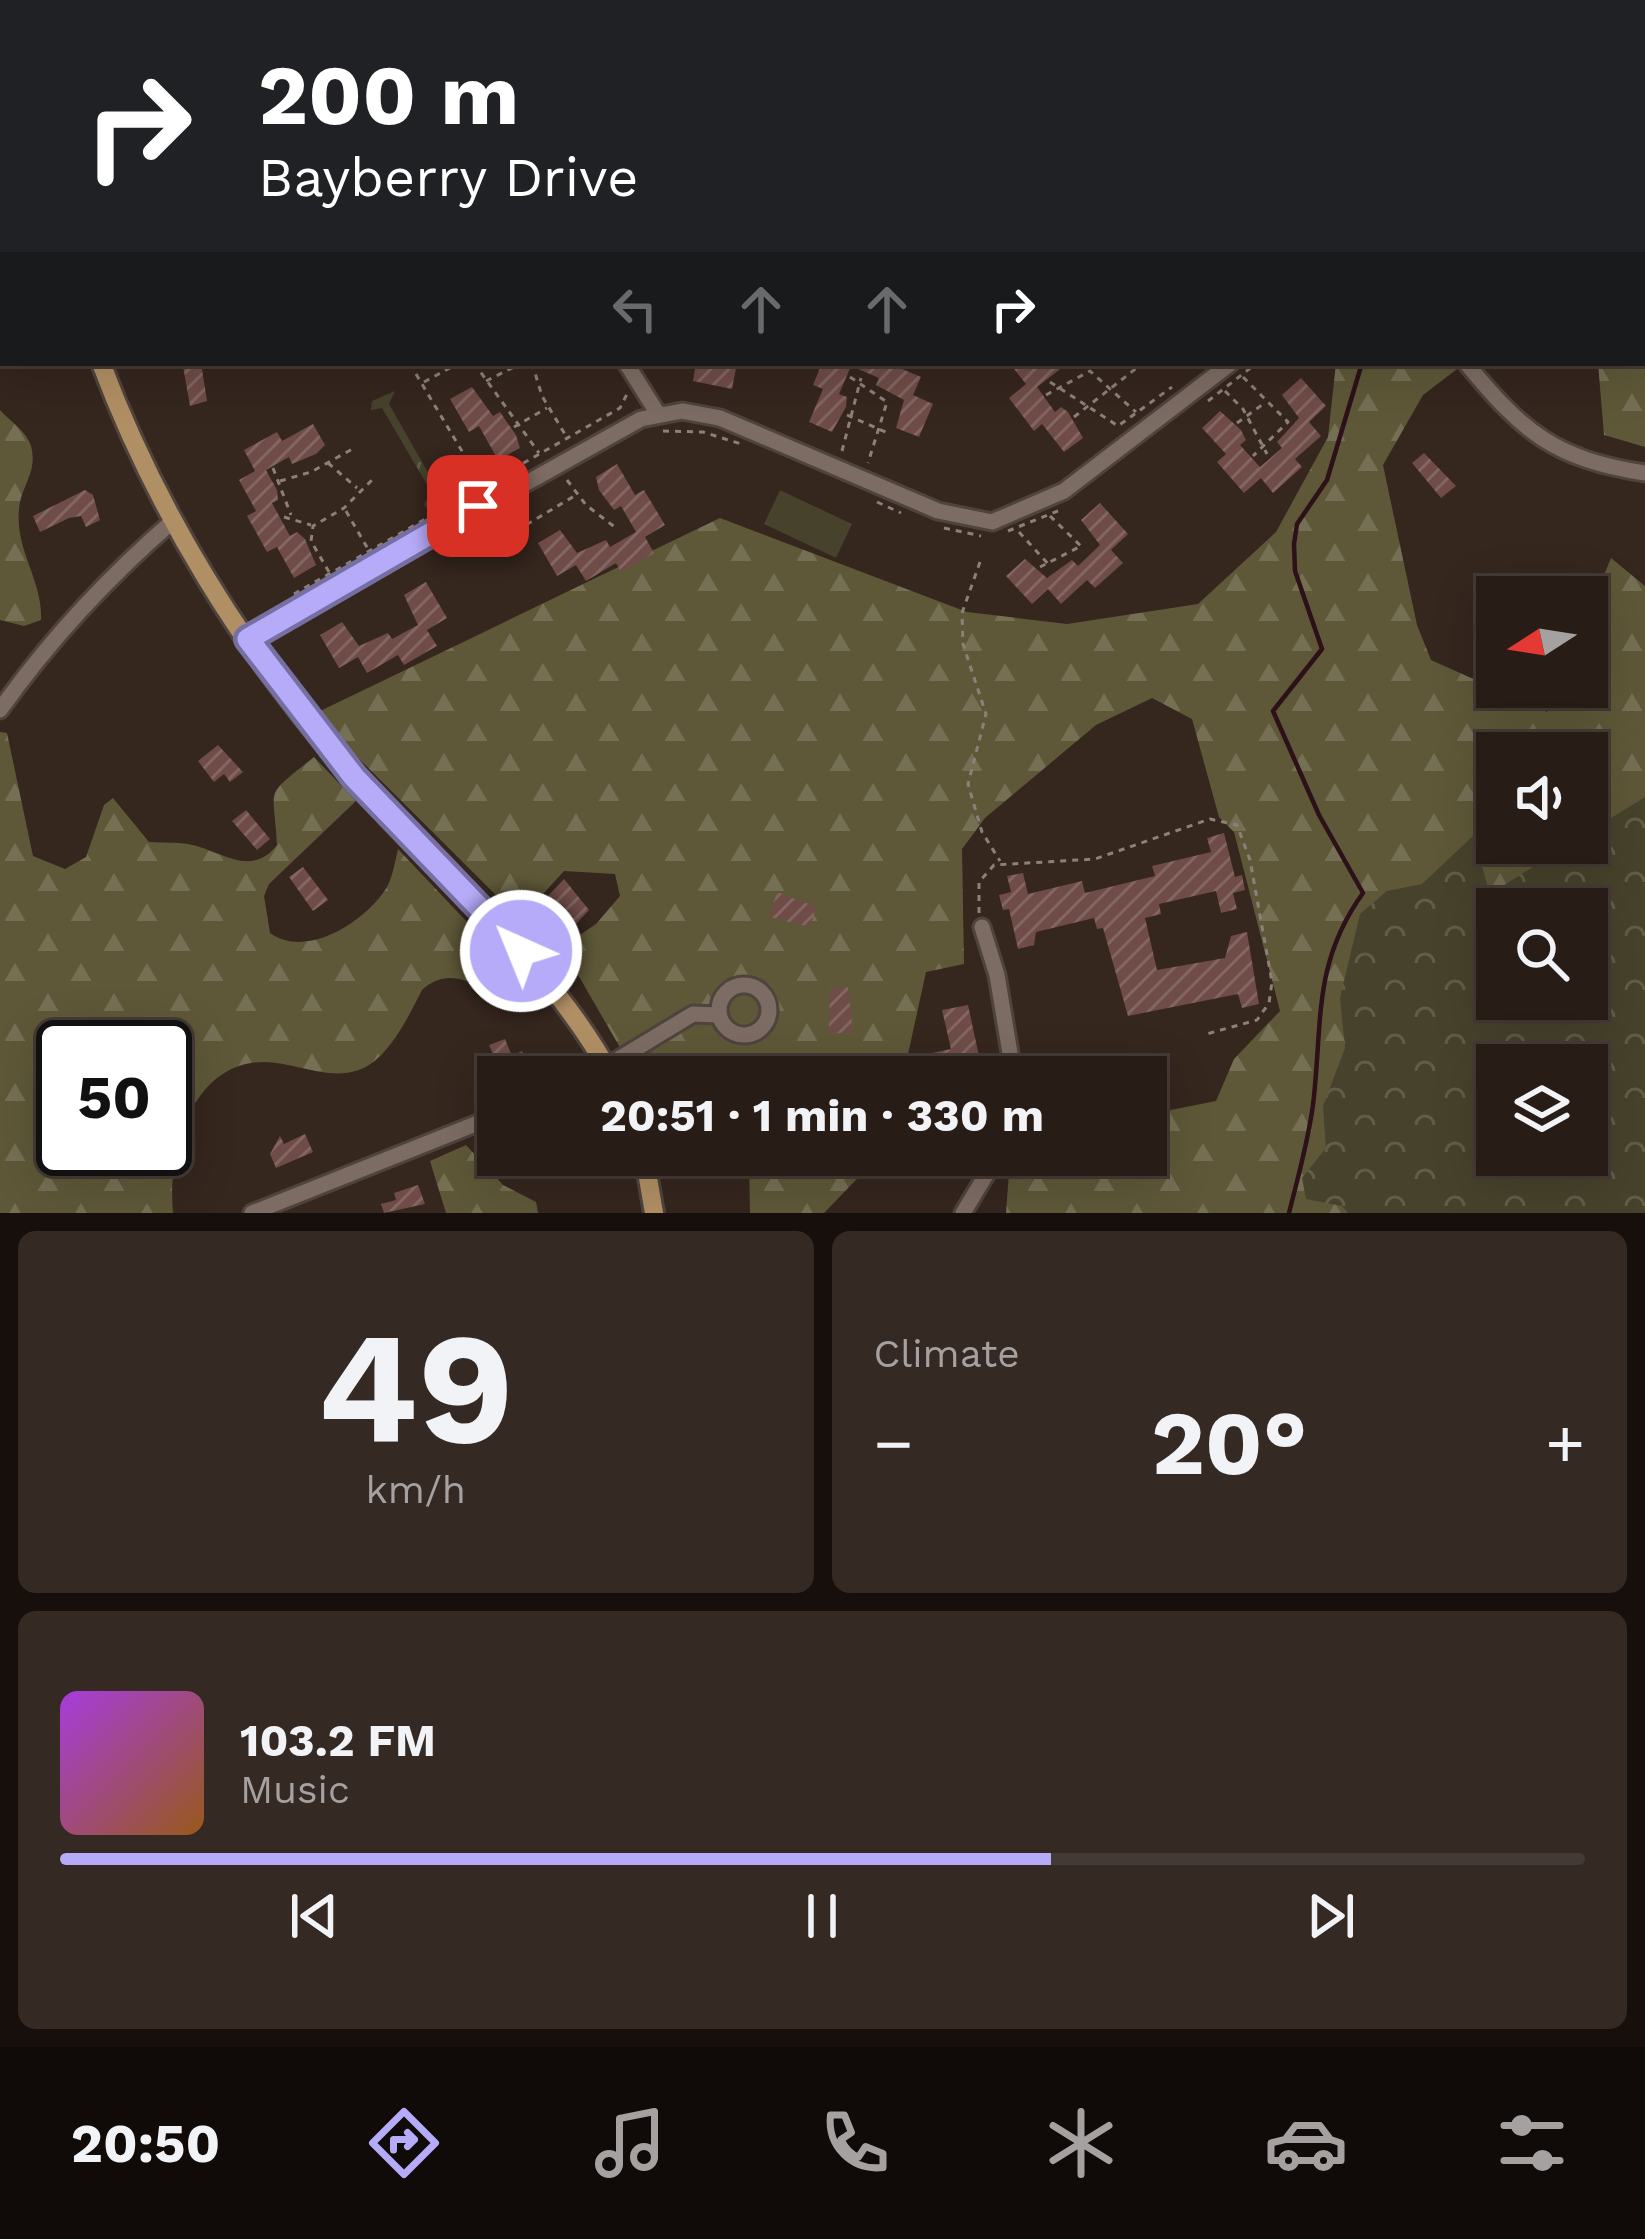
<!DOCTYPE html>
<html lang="en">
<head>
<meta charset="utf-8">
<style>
	:root { --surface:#281c16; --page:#342923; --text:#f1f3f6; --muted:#a5a1a1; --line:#443a35; --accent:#b6abf8 }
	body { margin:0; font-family:"Work Sans",sans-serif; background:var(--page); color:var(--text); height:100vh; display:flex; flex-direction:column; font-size:45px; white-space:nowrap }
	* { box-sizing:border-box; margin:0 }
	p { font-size:39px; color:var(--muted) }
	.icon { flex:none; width:66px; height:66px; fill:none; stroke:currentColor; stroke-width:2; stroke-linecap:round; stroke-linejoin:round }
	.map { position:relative; height:1213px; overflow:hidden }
	.side { display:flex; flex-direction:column; gap:18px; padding:18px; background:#160f0c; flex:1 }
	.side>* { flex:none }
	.banner { position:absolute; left:0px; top:0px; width:1647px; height:366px; box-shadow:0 12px 48px #0002,0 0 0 3px var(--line); background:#202124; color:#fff; overflow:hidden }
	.needle { width:78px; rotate:258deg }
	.fabs { position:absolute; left:1476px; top:576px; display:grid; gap:24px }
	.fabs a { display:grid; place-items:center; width:132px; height:132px; border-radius:0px; background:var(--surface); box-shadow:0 12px 48px #0002,0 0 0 3px var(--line); font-size:60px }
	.speed { position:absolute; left:36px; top:1020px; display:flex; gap:24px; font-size:60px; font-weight:700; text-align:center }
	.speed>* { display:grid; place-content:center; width:156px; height:156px; border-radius:50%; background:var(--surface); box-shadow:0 12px 48px #0002,0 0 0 3px var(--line); line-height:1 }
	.speed .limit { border:6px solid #111; border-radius:18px; background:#fff; color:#111 }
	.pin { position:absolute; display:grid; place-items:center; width:102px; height:102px; color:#fff; margin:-51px; border-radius:24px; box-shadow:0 6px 18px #0006 }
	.me { position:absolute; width:132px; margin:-66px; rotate:316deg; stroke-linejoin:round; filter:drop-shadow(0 0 9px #0008) }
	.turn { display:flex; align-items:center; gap:42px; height:252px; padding:0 60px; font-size:54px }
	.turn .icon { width:156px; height:156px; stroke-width:2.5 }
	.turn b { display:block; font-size:84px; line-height:102px }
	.lanes { display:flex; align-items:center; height:114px; padding:0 60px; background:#0003; justify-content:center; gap:60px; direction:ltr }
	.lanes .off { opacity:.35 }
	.big { font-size:90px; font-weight:700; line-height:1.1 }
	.side .widget { flex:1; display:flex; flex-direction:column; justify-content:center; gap:18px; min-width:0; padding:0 42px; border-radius:18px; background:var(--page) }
	.side .dial { align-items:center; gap:0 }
	.dial b { font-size:156px; line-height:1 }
	.song { display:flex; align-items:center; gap:36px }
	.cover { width:144px; height:144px; border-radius:18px; background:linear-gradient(135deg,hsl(280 70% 55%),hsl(30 70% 35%)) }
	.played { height:12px; border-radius:6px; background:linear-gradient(90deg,var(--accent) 65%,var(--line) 65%) }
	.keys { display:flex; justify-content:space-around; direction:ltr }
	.heat { display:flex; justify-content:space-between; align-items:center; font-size:66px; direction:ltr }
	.side .tiles { flex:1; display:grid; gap:18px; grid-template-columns:1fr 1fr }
	.widget:last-child { grid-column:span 2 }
	.trip { position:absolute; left:477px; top:1056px; width:690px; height:120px; border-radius:0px; background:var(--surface); box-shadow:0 12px 48px #0002,0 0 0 3px var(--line); font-weight:700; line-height:120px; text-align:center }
	.tab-bar { display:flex; height:192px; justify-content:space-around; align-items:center; background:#100b09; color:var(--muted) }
	.tab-bar .icon { width:84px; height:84px }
	.tab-bar .selected { color:var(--accent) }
	.tab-bar b { font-size:54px; color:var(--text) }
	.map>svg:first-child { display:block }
	.grass { fill:url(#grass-tufts) }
	.forest { fill:url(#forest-firs); fill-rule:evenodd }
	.park { fill:url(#park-crowns); fill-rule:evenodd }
	.garden { fill:#46422b }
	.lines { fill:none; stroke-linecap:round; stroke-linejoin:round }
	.stream { stroke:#2d1018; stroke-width:4.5 }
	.building { fill:url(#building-hatch) }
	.minor-casing { stroke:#4f433d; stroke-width:21 }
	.major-casing { stroke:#4f433d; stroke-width:24 }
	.path { stroke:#8c8079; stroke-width:3; stroke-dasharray:6 6; stroke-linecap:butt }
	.minor { stroke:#7d6c63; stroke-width:15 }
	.major { stroke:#b18f64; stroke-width:18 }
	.route-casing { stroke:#766fa1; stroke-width:30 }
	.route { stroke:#b6abf8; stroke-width:21 }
</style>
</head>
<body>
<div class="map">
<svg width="1645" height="1213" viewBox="0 0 1645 1213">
	<defs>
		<pattern id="grass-tufts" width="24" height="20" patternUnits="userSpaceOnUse" patternTransform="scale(3)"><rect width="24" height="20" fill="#46422b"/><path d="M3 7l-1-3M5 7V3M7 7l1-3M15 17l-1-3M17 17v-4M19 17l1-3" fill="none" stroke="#605d49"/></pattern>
		<pattern id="forest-firs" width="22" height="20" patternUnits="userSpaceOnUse" patternTransform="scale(3)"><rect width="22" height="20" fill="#5e5838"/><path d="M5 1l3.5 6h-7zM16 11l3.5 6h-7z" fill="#756f54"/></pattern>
		<pattern id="park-crowns" width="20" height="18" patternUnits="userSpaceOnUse" patternTransform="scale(3)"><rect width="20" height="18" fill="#46422b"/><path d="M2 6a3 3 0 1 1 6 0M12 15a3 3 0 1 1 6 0" fill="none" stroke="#605d49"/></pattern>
		<pattern id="building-hatch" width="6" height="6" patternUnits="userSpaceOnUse" patternTransform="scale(3)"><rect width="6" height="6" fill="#6f4c47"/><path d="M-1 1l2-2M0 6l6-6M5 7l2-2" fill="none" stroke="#836561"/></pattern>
	</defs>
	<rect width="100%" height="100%" fill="#35261e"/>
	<!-- grass -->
	<polygon class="grass" points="395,391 389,404 438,490 450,485 458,497 431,514 424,504 432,493 382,408 371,410 372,401"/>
	<!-- forest -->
	<g class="forest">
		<polygon points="1644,73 1645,74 1645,447 1604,435 1598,363 1644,363"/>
		<path d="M 1336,363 L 1465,363 L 1423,395 L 1383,465 L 1417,625 L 1431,660 L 1547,712 L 1557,687 L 1587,687 L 1587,616 L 1611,558 L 1645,586 L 1645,1213 L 1006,1213 L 1009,1173 L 1018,1155 L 1146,1155 L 1146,1115 L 1216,1101 L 1234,1059 L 1280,1011 L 1234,832 L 1219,817 L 1192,719 L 1152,698 L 1096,725 L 985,818 L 962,849 L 964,964 L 926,972 L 903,1077 L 637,1077 L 562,947 L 596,924 L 620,896 L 615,874 L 564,871 L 520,919 L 314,714 L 720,518 L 967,612 L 1067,624 L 1198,604 L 1276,532 L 1328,437 ZM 1497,753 L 1587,753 L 1587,843 L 1497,843 ZM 1497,909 L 1587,909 L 1587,999 L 1497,999 ZM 1497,1065 L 1587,1065 L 1587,1155 L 1497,1155 Z"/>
		<path d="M 0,410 C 10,421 27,432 31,446 C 38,473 21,485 19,510 C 15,550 43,581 41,620 L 24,626 L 0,620 Z"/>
		<path d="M 0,732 L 7,733 L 33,856 L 65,869 L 86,857 L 104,805 L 113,798 L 149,842 C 162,843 176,842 188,844 C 221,850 250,879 277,845 C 274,784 262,799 314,757 L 356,801 L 269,884 L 264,896 L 270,933 C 308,960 367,920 387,887 C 393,876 395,861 398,849 L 535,994 L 529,1008 L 507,1009 C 483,987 451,963 422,990 C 410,1013 393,1050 369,1065 C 331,1088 291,1056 251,1063 C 186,1074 168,1160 173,1213 L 0,1213 ZM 165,1047 L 165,1149 L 63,1149 L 63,1047 Z"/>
		<polygon points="466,1145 503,1185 536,1202 538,1213 446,1213 430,1161"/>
		<polygon points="749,1155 880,1155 824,1213 750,1213"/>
	</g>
	<!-- park -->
	<path class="park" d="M 1645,797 L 1645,1213 L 1348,1213 L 1342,1206 L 1306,1199 L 1302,1178 L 1326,1148 L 1323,1106 L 1345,1048 L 1340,998 L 1360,914 L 1387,891 L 1422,884 L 1473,836 L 1490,894 L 1571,843 L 1587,843 L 1587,833 ZM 1497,909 L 1587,909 L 1587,999 L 1497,999 ZM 1497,1065 L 1587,1065 L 1587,1155 L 1497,1155 Z"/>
	<!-- garden -->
	<polygon class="garden" points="780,490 852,524 836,558 764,524"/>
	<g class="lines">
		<!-- stream -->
		<g class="stream">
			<polyline points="1644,223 1645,223"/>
			<path d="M 1289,1213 C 1298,1177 1308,1142 1313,1105 C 1323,1022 1312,964 1363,893 L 1319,815 L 1273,711 L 1322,649 L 1295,571 L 1294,544 L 1297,524 L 1327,480 L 1362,363"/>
		</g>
	</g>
	<!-- building -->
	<g class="building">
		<polygon points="201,363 207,401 190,406 183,366"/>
		<polygon points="696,363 736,368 732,389 693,381"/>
		<polygon points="822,363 888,363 921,377 913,395 933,404 919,437 896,428 904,400 876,385 879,378 851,366 839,394 847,397 846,407 832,432 809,422 823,389 813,385"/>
		<polygon points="1022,363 1068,363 1037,387 1055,412 1061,407 1068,412 1083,438 1064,452 1042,424 1034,431 1009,398 1026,384 1014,369"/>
		<polygon points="1301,378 1326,406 1309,422 1321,436 1295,459 1302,467 1273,493 1261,478 1244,493 1217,462 1226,454 1202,428 1220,411 1241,430 1246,440 1240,445 1260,467 1282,448 1277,442 1299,418 1282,395"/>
		<polygon points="472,387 493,416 500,412 516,435 520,448 498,460 479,426 469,432 450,399"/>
		<polygon points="313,424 325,445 316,454 292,464 289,457 266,470 277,490 278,500 272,503 290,536 297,532 305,539 316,565 294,578 277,547 267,552 247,516 256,511 239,480 255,471 244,450 277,432 282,441"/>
		<polygon points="1424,453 1456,486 1441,498 1412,463"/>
		<polygon points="617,464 635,495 644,490 665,525 645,537 654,553 621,572 616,563 586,581 576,565 557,576 538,543 560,530 577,553 606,540 610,547 636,532 621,506 614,510 599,490 596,477"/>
		<polygon points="85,490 93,495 100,520 86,527 81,516 69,518 40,532 33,516"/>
		<polygon points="1100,503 1128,534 1111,550 1123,563 1095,588 1087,580 1061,604 1048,589 1032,604 1006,576 1025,559 1047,578 1072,560 1078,566 1100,545 1081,520"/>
		<polygon points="426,582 447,618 427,630 437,646 404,665 398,655 367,673 358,657 339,668 320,635 342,622 359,646 388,633 392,639 418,625 404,595"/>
		<polygon points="218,745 243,772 230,782 224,774 214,782 198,761"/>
		<polygon points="246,810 270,839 257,850 232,821"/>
		<polygon points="1224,833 1235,877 1242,875 1245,890 1233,893 1237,909 1221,913 1216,891 1159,904 1161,914 1145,918 1157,970 1225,958 1231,936 1247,932 1259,1004 1242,1008 1238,994 1128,1016 1103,928 1097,929 1094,918 1036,932 1034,945 1018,949 1009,909 1003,910 999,895 1011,892 1007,876 1023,873 1028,894 1082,881 1085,893 1155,876 1152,866 1211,852 1207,838"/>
		<polygon points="303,867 328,900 313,911 289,877"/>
		<polygon points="564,879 589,910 576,924 547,897"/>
		<polygon points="777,892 816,907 810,927 769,917"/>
		<polygon points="848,987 853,1032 829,1034 830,989"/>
		<polygon points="968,1005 979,1056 961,1060 964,1077 937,1077 932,1053 951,1049 942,1010"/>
		<polygon points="505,1039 512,1056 522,1051 527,1061 542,1055 549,1073 518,1077 511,1061 498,1066 489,1045"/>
		<polygon points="305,1134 313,1152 276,1168 270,1154 280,1136 284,1144"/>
		<polygon points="418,1185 425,1204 384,1213 381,1204 396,1200 394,1193"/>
	</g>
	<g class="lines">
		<!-- minor casing -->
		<g class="minor-casing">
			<g id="minor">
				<polyline points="560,0 561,3"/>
				<polyline points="759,0 760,3"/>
				<polyline points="1027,0 1029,3"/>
				<polyline points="7,3 7,0"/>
				<polyline points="73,3 73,0"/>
				<polyline points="104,3 105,0"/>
				<polyline points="304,3 305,0"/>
				<polyline points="0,26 3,26"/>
				<polyline points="0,50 3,42"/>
				<polyline points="0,222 3,230"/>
				<polyline points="0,272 3,271"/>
				<polyline points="0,323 3,322"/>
				<polyline points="626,363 658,414"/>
				<path d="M 1466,363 C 1523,432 1554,459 1645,473"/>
				<polyline points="248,639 641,419 682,411 720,418 938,511 992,522 1064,491 1231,363"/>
				<path d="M 0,710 C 51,638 107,578 174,520"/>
				<polyline points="982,927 997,975 1014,1077"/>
				<circle cx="744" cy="1010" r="25"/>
				<polyline points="589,1077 693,1014 719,1015"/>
				<polyline points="252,1213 498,1115"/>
				<polyline points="963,1213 998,1155"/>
			</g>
		</g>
		<!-- major casing -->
		<g class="major-casing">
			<g id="major">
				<polyline points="38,3 38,0"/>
				<polyline points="984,3 993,0"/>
				<polyline points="0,111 3,111"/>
				<path d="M 101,363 C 157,512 245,655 351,774 C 439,873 548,959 612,1077"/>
				<polyline points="644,1155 654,1213"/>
			</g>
		</g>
		<!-- path -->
		<g class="path">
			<polyline points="474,363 539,453"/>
			<polyline points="532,363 542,396 566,436"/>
			<polyline points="416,374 481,483"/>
			<polyline points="850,377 887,402 868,463"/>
			<polyline points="1243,377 1288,422 1253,456"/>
			<polyline points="486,381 522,363"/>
			<polyline points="424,382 459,363"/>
			<polyline points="1050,382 1118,426 1172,387"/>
			<polyline points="1225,391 1243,409 1267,454"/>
			<polyline points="1046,395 1090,371 1136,412"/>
			<polyline points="1208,401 1257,363"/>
			<polyline points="847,415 890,434"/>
			<polyline points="1074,417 1143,363"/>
			<polyline points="1237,423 1266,402"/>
			<polyline points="514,427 547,408"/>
			<polyline points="663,431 703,432 741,444"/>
			<polyline points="842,451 861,378"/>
			<polyline points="328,463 357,488"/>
			<polyline points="273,468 291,515"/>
			<polyline points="567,480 586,505 616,528"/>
			<polyline points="280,481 311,472 356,447"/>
			<polyline points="877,502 901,513"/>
			<polyline points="346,511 368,549"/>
			<polyline points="1050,516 1083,548"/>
			<polyline points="284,517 311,525"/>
			<polyline points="944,528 981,536"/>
			<polyline points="1008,531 1060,510"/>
			<polyline points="1019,532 1050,566"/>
			<polyline points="506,537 576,495"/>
			<polyline points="980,562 962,613 963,644 986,714 968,784 982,832 1000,861"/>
			<polyline points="1040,567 1081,546"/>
			<polyline points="329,572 311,541 313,526 344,508 375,477"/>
			<polyline points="294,594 620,408 628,392"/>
			<polyline points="979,913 979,882 994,865 1095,859 1210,819 1237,825 1250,860 1272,982 1269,1003 1257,1020 1203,1035"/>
		</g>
		<!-- minor -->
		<use href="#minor" class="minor"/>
		<!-- major -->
		<use href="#major" class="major"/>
	</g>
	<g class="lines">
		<!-- route casing -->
		<g class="route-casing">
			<polyline id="route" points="478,506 248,639 354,777 521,951"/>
		</g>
		<!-- route -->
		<use href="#route" class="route"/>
	</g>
</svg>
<div class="fabs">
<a><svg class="needle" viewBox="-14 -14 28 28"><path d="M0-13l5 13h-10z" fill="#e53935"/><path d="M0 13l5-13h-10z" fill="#a5a1a1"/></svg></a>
<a><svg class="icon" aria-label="sound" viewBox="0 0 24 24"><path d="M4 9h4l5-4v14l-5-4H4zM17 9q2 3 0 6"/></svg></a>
<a><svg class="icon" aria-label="search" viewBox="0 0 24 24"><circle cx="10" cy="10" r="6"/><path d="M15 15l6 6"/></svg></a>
<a><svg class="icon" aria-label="layers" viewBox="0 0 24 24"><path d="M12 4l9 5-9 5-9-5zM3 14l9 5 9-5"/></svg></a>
</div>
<div class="speed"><div class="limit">50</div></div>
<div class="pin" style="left:478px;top:506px;background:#d93025"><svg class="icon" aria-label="arrive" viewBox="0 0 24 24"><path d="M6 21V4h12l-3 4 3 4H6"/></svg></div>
<svg class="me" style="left:521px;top:951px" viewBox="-20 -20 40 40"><circle r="17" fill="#b6abf8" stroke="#fff" stroke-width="3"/><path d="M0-11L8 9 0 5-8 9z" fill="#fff"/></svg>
<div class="trip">20:51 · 1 min · 330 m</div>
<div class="banner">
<div class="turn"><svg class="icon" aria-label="right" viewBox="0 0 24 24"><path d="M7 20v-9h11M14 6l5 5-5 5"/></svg><div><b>200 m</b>Bayberry Drive</div></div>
<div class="lanes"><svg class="icon off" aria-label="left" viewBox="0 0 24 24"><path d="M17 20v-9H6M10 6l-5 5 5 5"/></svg><svg class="icon off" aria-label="ahead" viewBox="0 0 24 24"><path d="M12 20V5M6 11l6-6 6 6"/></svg><svg class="icon off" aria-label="ahead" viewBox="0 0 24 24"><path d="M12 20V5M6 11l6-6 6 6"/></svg><svg class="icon" aria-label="right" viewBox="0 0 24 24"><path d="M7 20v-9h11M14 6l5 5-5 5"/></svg></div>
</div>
</div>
<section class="side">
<div class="tiles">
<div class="widget dial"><b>49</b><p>km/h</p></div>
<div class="widget"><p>Climate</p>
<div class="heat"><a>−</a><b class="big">20°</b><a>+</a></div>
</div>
<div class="widget">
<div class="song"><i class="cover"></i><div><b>103.2 FM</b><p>Music</p></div></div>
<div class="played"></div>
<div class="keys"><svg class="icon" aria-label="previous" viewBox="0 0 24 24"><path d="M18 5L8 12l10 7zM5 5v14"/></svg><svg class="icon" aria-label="pause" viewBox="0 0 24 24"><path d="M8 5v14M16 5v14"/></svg><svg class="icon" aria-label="next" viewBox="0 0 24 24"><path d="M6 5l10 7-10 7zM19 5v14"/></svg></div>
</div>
</div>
</section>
<nav class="tab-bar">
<b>20:50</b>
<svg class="icon selected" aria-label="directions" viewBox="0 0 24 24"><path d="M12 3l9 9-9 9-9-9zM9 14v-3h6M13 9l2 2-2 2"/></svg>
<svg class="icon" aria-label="music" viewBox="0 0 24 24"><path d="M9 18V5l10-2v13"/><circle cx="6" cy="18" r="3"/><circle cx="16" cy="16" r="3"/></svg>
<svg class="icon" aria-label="phone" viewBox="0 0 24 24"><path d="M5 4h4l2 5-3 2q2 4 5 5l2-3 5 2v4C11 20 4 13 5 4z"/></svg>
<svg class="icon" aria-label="climate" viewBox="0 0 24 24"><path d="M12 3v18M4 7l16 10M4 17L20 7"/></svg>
<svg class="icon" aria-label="car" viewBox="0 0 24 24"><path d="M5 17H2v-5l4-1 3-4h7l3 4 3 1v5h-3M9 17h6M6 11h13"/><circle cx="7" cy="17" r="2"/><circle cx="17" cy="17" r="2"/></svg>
<svg class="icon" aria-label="filters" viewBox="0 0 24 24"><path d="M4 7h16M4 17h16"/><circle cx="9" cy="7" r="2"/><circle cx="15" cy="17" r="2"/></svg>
</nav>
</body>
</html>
